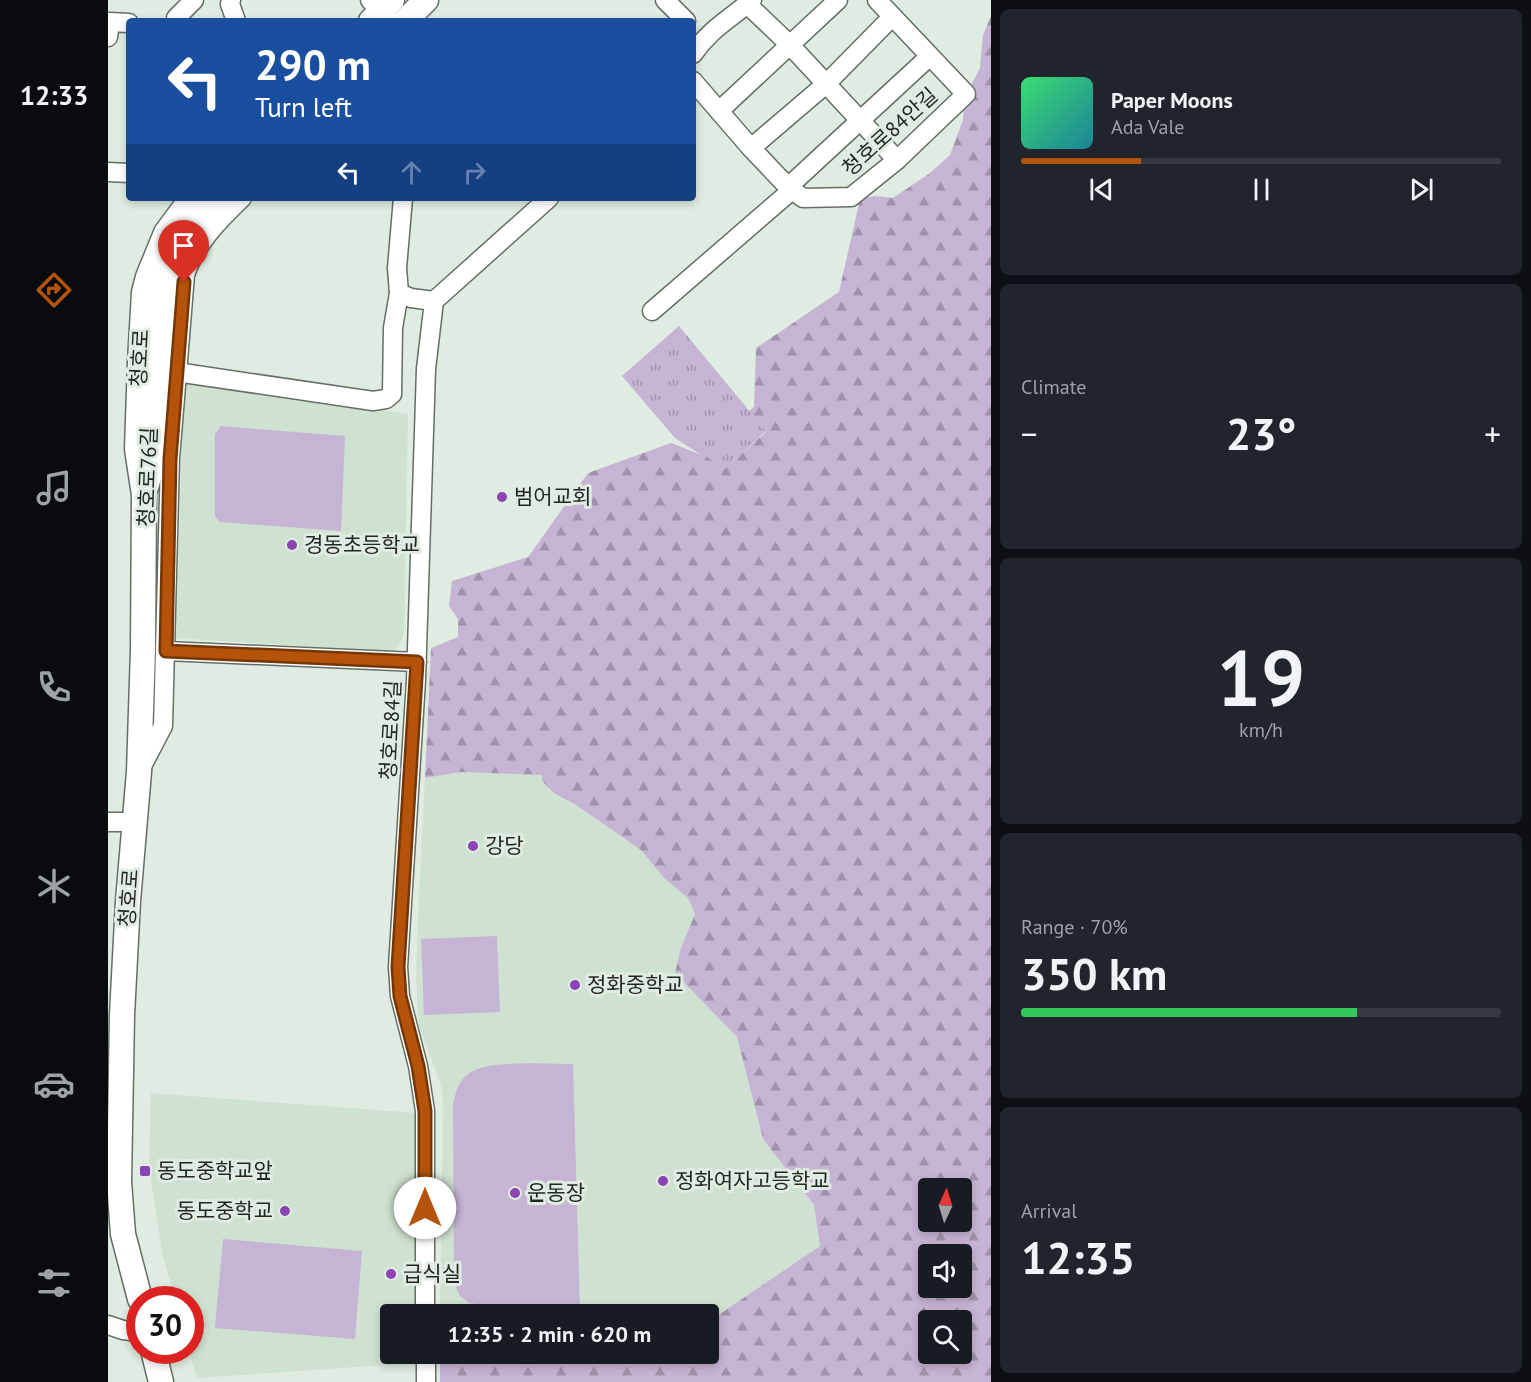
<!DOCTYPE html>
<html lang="en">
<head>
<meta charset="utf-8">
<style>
	:root { --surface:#171b24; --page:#20242c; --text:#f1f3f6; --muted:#9ea1a6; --line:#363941; --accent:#b45309 }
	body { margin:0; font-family:"PT Sans","Noto Sans KR",sans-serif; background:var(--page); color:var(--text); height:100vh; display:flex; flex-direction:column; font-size:22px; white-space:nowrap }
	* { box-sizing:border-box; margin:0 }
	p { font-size:20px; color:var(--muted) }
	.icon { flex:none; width:33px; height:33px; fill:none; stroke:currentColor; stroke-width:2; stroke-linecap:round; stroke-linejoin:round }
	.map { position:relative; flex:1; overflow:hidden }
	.panel { display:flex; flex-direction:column; gap:9px; padding:9px; background:#0d0f14; width:540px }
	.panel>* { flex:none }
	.top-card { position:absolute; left:18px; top:18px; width:570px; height:183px; border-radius:6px; box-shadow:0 3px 9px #0003; background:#1a4fa0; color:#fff; overflow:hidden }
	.needle { width:39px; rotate:4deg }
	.tools { position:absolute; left:810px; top:1178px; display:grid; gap:12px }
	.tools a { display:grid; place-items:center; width:54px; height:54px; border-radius:6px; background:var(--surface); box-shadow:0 3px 9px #0003; font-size:30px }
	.speed { position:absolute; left:18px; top:1286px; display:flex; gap:12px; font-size:30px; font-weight:700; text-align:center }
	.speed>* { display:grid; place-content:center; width:78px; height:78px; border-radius:50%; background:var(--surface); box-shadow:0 3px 9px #0003; line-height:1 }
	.speed .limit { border:9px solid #d22; background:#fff; color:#111 }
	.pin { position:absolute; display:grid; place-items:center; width:51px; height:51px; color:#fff; margin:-62px -26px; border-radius:50% 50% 50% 0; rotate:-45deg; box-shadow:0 0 6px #0007 }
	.pin .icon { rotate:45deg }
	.me { position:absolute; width:66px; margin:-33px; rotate:0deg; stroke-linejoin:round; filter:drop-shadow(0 0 4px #0008) }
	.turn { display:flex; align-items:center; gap:21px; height:126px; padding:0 30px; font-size:27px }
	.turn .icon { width:78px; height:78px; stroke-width:2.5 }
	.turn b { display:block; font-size:42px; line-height:51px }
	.lanes { display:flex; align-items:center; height:57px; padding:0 30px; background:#0003; justify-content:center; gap:30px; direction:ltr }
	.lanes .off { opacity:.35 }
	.big { font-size:45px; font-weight:700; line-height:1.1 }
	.panel .tile { flex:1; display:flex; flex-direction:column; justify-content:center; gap:9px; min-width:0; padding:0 21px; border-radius:9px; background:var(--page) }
	.panel .dial { align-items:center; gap:0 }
	.dial b { font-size:78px; line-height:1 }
	.song { display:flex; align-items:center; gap:18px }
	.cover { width:72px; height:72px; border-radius:9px; background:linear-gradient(135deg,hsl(140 70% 55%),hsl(190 70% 35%)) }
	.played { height:6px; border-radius:3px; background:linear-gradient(90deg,var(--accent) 25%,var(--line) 25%) }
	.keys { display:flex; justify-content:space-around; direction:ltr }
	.heat { display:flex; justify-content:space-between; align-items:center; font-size:33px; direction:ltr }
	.charge { height:9px; border-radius:4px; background:linear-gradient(90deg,#34c759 70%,var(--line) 0) }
	.trip { position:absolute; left:272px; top:1304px; width:339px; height:60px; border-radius:6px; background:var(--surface); box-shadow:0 3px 9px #0003; font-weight:700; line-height:60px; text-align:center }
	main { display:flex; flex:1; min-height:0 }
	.dock { display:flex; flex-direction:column; width:108px; justify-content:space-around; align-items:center; background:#090b0e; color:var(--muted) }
	.dock .icon { width:42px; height:42px }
	.dock .selected { color:var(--accent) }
	.dock b { font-size:27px; color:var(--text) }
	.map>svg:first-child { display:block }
	.built { fill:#cfe1d1 }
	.grass { fill:url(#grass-tufts) }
	.forest { fill:url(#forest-firs); fill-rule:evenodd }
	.pitch { fill:#c6b4d4 }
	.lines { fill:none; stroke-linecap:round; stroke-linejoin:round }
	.minor-casing { stroke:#646e65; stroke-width:21 }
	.major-casing { stroke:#646e65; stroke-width:27 }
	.minor { stroke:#fff; stroke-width:18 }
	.major { stroke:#fff; stroke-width:24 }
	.route-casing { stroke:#753606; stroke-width:15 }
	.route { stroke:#b45309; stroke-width:10 }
	.poi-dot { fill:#8c43b5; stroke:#e0ece1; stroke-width:2 }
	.labels { text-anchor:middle; stroke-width:6; stroke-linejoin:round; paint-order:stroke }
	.street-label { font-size:21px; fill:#232723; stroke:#e0ece1 }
	.poi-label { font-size:21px; fill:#232723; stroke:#e0ece1; text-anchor:start }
</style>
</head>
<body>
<main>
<nav class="dock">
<b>12:33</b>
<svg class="icon selected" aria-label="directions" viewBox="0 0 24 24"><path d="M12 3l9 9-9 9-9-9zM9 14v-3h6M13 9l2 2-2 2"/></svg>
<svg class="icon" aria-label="music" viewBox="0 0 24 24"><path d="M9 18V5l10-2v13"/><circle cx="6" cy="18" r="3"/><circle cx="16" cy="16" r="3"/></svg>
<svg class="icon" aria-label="phone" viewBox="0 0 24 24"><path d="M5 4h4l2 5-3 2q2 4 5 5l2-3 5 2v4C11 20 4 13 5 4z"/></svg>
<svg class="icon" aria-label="climate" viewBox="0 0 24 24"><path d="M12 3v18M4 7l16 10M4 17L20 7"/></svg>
<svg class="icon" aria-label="car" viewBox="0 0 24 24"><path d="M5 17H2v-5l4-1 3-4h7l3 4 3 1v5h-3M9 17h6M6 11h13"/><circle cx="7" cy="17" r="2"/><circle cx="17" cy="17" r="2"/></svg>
<svg class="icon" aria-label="filters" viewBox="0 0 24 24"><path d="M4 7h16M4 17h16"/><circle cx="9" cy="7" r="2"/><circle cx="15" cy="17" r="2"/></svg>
</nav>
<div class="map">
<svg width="883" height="1382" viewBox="0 0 883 1382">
	<defs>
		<pattern id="grass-tufts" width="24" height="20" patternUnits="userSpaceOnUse" patternTransform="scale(1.5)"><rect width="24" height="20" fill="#c6b4d4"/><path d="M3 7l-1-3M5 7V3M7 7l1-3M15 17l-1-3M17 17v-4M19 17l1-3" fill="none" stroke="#a092ac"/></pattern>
		<pattern id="forest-firs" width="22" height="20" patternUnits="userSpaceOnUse" patternTransform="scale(1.5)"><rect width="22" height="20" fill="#c6b4d4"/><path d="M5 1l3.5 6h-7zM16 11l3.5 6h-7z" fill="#a092ac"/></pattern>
	</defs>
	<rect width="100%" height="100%" fill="#e0ece1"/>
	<!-- built -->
	<g class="built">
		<polygon points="76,382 300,414 296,632 293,642 284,652 68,638"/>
		<polygon points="353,772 434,775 446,793 468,805 533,850 556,878 580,898 587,914 573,948 608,1015 629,1037 655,1139 706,1205 712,1246 600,1322 600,1314 332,1314 335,1108 334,1089 311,1026 308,980 310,916 317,778"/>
		<polygon points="43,1093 308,1113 307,1314 282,1314 282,1353 307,1353 307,1363 89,1378 81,1350 82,1350 82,1299 67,1299 54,1252 41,1169"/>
	</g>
	<!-- grass -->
	<polygon class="grass" points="571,326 658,431 616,470 567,438 514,376"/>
	<!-- forest -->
	<path class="forest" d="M 883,16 L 883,1382 L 332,1382 L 332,1353 L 600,1353 L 600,1322 L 712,1246 L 706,1205 L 655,1139 L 629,1037 L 567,973 L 573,948 L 587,914 L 580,898 L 556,878 L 533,850 L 468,805 L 446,793 L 434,781 L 434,775 L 353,772 L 317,778 L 323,648 L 350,637 L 350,619 L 341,606 L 344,581 L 420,557 L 480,473 L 563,443 L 599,457 L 616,469 L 658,432 L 641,411 L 646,407 L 648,348 L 731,292 L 752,199 L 767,196 L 785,198 L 822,173 L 842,155 L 855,120 L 856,108 L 854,103 L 872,68 L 875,35 ZM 820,1188 L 854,1188 L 854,1221 L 820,1221 ZM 820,1254 L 854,1254 L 854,1287 L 820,1287 ZM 820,1320 L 854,1320 L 854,1353 L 820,1353 Z"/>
	<!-- pitch -->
	<g class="pitch">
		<polygon points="113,426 237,436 233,531 112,522 107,516 107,434"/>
		<polygon points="389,936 392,1012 316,1015 313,939"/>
		<path d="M 465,1064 L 472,1310 L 420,1311 L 361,1303 L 352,1296 L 346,1283 L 345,1103 C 348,1092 350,1082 360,1074 C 379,1059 439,1064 465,1064 Z"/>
		<polygon points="115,1239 254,1251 247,1339 107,1328"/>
	</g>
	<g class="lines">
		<!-- minor casing -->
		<g class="minor-casing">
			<g id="minor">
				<polyline points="123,0 122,4 128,21"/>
				<polyline points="262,0 282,21"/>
				<polyline points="557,0 578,21"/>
				<polyline points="639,4 681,44 789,160"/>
				<polyline points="68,18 86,0"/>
				<polyline points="0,37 2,22 21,23"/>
				<path d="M 585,54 C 602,29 622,19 644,0"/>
				<polyline points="585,81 643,148 680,187 695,198 743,197 789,160 858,94 769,0"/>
				<polyline points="611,111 730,0"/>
				<polyline points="643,148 718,84 784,17"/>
				<polyline points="0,172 21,173"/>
				<polyline points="680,187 821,57"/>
				<polyline points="291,293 303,298 326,301"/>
				<polyline points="544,311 684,190"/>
				<polyline points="68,372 265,401 278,399 284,394 285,328 291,293 289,268 295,198"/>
				<polyline points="58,651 309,662"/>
				<path d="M 33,768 L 55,726 L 62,459 L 77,275 C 87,244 111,220 134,198"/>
				<polyline points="0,822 26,822"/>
				<polyline points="317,1314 317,1111 310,1066 292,996 290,967 308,680 318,369 326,301 441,198"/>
				<polyline points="0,1325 15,1330 32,1332"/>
				<polyline points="318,1353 318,1382"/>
			</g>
		</g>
		<!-- major casing -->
		<g class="major-casing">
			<g id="major">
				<polyline points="263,21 284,0"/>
				<polyline points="297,21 318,0"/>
				<polyline points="38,487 49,450 51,377 59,283 66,260 83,227 107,198"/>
				<polyline points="32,1299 15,1234 11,1182 14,1015 20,901 31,772 35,650 36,495 29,449 32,362 36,292 40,277 58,233 84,198"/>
				<polyline points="45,1350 53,1382"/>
			</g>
		</g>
		<!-- minor -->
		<use href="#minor" class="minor"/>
		<!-- major -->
		<use href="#major" class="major"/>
	</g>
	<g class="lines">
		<!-- route casing -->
		<g class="route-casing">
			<polyline id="route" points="76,282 62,459 58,651 309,662 290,967 292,996 310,1066 317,1111 317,1208"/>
		</g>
		<!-- route -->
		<use href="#route" class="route"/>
	</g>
	<!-- markers -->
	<g class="poi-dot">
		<circle cx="394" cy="497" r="6"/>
		<circle cx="184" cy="545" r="6"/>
		<circle cx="365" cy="846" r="6"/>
		<circle cx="467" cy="985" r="6"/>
		<rect x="31" y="1165" width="12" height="12" rx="3"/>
		<circle cx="555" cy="1181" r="6"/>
		<circle cx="407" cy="1193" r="6"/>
		<circle cx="177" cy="1211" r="6"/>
		<circle cx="283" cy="1274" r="6"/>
	</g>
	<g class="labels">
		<!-- street labels -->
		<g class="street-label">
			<text transform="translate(782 132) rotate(-42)" y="7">청호로84안길</text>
			<text transform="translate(32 358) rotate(-87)" y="7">청호로</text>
			<text transform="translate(40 477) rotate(-88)" y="7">청호로76길</text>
			<text transform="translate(283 730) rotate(-87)" y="7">청호로84길</text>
			<text transform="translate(21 898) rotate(-86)" y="7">청호로</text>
		</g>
		<!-- poi labels -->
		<g class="poi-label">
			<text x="406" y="504">범어교회</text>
			<text x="196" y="552">경동초등학교</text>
			<text x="377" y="853">강당</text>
			<text x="479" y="992">정화중학교</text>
			<text x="49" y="1178">동도중학교앞</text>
			<text x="567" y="1188">정화여자고등학교</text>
			<text x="419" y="1200">운동장</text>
			<text x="165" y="1218" text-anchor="end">동도중학교</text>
			<text x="295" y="1281">급식실</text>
		</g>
	</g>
</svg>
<div class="tools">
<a><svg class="needle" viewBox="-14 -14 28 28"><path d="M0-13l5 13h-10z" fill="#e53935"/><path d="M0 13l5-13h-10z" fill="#9ea1a6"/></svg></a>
<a><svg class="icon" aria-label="sound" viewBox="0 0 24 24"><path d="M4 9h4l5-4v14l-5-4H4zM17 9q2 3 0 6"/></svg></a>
<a><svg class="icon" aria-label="search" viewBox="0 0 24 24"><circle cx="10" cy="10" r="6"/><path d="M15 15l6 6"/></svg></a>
</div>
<div class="speed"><div class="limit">30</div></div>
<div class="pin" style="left:76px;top:282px;background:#d93025"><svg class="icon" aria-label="arrive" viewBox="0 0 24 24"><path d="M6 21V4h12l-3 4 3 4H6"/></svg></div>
<svg class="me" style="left:317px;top:1208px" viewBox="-20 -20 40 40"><circle r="19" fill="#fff"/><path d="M0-13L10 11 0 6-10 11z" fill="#b45309"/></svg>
<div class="trip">12:35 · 2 min · 620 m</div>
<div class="top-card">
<div class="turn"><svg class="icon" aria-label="left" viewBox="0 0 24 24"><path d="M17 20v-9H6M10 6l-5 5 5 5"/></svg><div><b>290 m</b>Turn left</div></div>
<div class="lanes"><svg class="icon" aria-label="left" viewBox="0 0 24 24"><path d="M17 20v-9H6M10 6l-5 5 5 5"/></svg><svg class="icon off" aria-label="ahead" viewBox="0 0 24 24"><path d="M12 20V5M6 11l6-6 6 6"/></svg><svg class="icon off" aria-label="right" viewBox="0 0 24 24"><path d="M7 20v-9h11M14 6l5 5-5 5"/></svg></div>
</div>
</div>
<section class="panel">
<div class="tile">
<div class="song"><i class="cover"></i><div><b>Paper Moons</b><p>Ada Vale</p></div></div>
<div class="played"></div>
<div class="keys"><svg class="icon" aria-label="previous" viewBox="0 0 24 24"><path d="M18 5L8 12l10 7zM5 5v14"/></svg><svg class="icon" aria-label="pause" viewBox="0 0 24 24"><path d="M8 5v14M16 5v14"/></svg><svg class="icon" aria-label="next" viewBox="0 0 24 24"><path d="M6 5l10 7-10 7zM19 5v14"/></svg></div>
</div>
<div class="tile"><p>Climate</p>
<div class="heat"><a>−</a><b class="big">23°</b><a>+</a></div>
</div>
<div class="tile dial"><b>19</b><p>km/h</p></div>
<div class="tile"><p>Range · 70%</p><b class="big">350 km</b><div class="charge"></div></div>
<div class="tile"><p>Arrival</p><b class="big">12:35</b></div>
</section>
</main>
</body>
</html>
